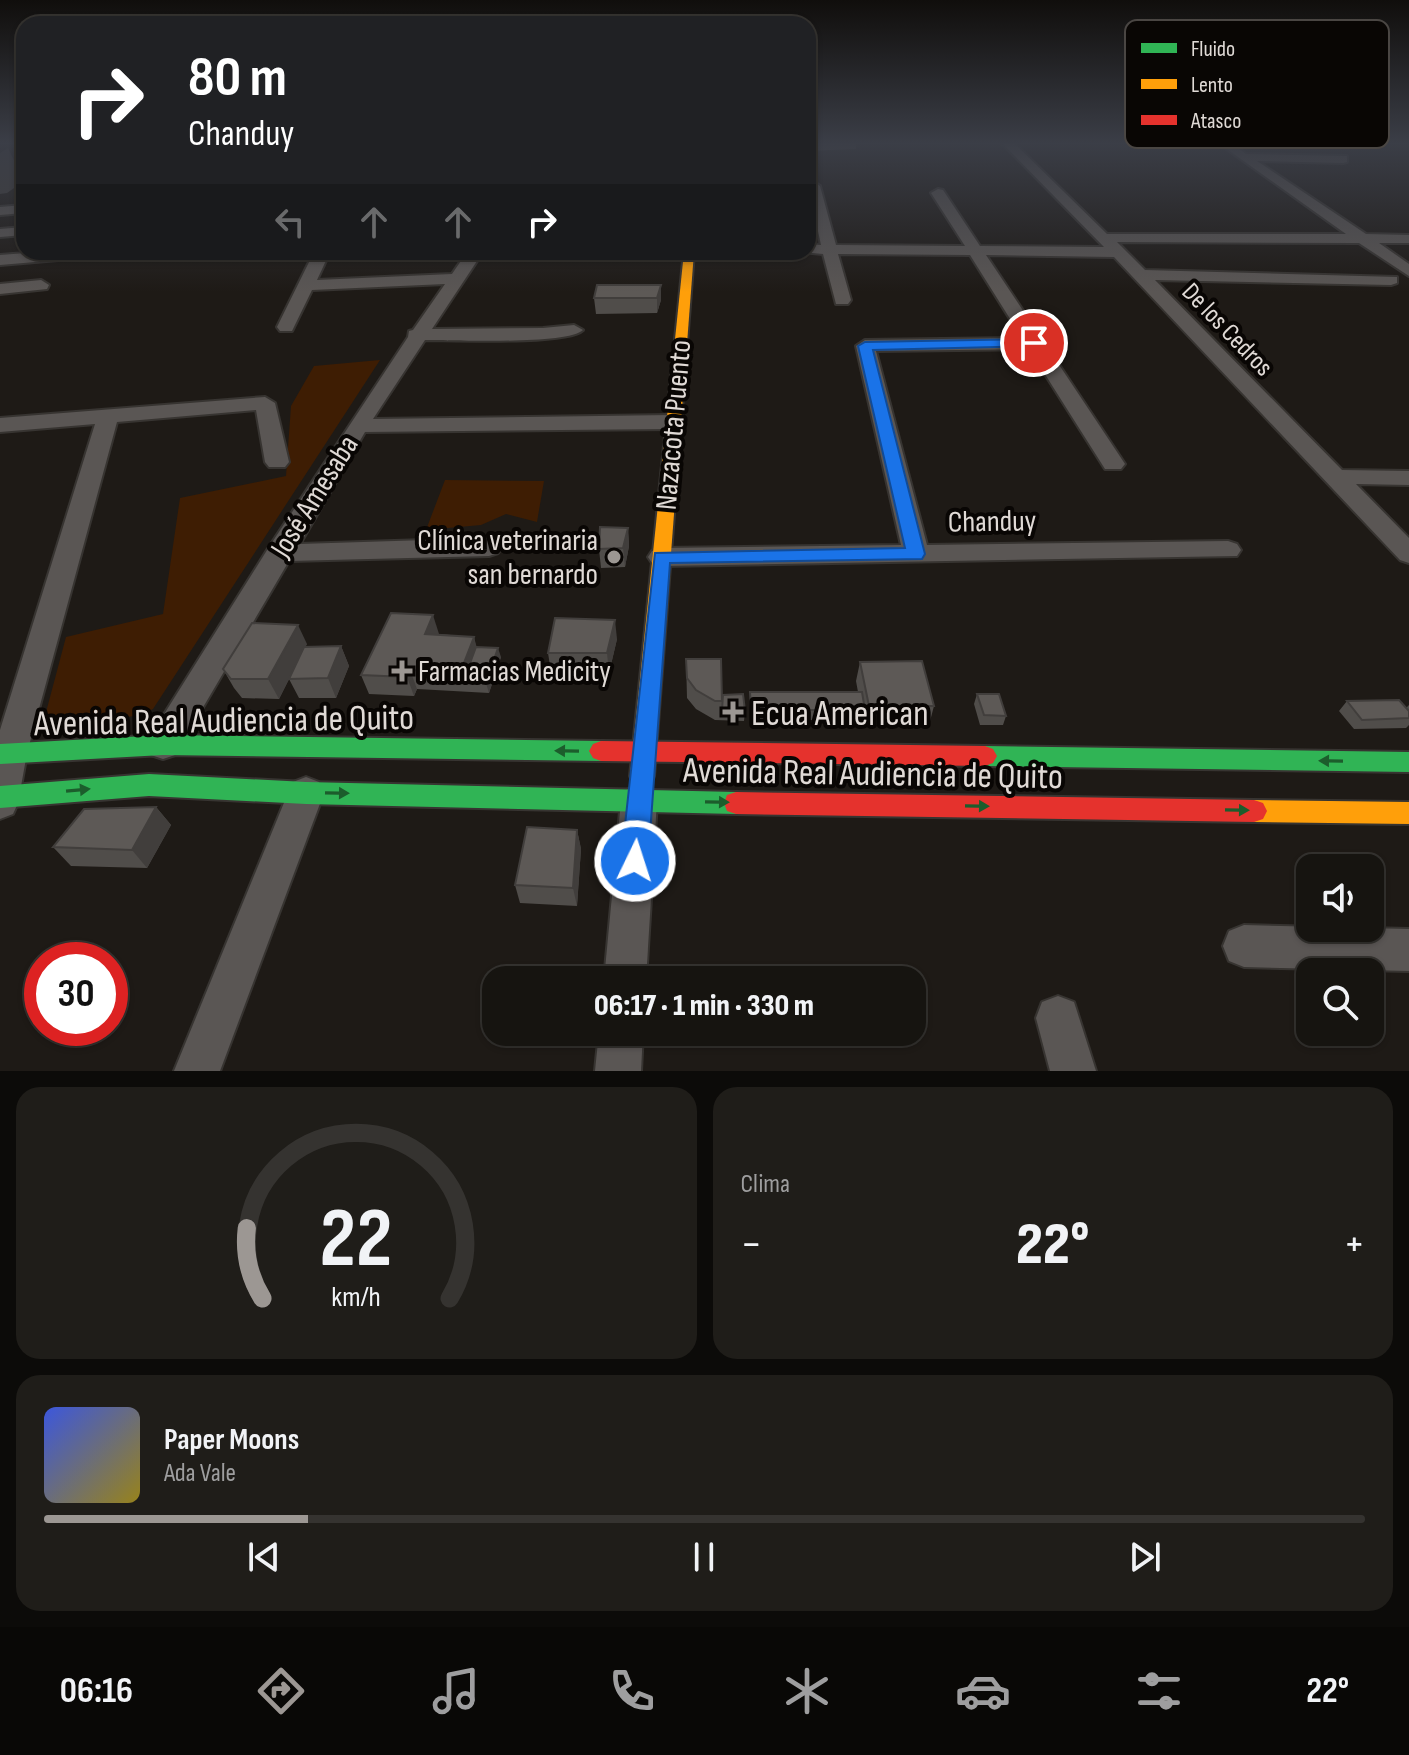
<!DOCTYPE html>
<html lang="es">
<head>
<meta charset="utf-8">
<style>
	:root { --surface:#161410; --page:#1f1d19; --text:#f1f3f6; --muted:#9e9e9f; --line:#353330; --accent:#9c9793 }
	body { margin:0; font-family:"Sofia Sans Condensed",sans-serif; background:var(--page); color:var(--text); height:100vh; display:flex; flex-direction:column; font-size:30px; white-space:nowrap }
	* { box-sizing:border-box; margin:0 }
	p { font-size:26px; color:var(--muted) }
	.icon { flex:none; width:44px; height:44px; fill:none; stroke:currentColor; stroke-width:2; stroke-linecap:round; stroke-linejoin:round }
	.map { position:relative; height:1071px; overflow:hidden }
	.drawer { display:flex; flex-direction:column; gap:16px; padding:16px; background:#0c0b09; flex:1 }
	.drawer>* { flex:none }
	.top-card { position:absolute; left:16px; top:16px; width:800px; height:244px; border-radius:24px; box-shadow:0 2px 6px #0004,0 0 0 2px var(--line); background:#202124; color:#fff; overflow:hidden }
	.buttons { position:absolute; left:1296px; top:854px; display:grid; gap:16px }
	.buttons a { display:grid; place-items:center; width:88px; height:88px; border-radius:16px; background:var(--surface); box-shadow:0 2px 6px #0004,0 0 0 2px var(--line); font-size:40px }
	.speed { position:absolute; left:24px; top:942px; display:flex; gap:16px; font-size:40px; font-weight:700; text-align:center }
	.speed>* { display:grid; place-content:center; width:104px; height:104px; border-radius:50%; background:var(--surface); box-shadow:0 2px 6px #0004,0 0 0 2px var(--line); line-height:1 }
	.speed .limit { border:12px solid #d22; background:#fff; color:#111 }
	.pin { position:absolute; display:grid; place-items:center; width:68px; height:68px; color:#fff; margin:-34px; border:4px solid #fff; border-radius:50%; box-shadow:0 2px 8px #0007 }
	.me { position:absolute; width:88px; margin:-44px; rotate:4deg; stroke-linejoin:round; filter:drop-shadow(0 0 6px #0008) }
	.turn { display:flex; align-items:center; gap:28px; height:168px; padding:0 40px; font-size:36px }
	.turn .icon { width:104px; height:104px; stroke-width:2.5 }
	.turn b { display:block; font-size:56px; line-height:68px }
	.lanes { display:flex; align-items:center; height:76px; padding:0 40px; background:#0003; justify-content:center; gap:40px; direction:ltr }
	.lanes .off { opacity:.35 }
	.big { font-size:60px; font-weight:800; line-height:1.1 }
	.drawer .card { flex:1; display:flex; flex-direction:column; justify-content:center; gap:12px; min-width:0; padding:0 28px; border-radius:24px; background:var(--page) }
	.drawer .dial { align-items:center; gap:0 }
	.dial svg { height:208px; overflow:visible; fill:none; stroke:var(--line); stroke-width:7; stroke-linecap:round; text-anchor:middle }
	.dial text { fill:var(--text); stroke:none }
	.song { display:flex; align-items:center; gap:24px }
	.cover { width:96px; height:96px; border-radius:12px; background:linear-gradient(135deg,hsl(230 70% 55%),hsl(50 70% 35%)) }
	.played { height:8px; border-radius:4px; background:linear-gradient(90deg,var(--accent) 20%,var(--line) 20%) }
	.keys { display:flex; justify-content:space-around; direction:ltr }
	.heat { display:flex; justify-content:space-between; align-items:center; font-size:44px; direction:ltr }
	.drawer .tiles { flex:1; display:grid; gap:16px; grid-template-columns:1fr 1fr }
	.card:last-child { grid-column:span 2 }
	.trip { position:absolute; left:482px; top:966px; width:444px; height:80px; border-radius:24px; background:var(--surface); box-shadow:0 2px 6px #0004,0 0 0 2px var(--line); font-weight:800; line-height:80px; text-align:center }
	.tab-bar { display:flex; height:128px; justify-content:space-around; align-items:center; background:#090806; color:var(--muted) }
	.tab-bar .icon { width:56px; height:56px }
	.tab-bar .on { color:var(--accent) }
	.tab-bar b { font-size:36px; color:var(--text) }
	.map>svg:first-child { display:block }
	.green { fill:#3e1d03 }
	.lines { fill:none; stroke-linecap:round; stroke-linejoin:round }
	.street-casing { stroke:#373431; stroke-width:4 }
	.fast-casing { stroke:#373431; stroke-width:4 }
	.slow-casing { stroke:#373431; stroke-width:4 }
	.jam-casing { stroke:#373431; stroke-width:4 }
	.street { fill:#5a5654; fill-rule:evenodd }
	.fast { fill:#30b455; fill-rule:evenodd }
	.slow { fill:#ff9f0a; fill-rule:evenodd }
	.jam { fill:#e5322d; fill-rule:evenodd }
	.wall { fill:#504d4a }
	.shaded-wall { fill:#413e3c }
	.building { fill:#5d5956; stroke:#413e3c; stroke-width:2 }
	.oneway { fill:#1c5d2c }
	.route { fill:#1a73e8; stroke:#114b97; stroke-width:2 }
	.poi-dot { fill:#9c9793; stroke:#090604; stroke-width:3 }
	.labels { text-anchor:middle; stroke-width:8; stroke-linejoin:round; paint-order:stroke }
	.far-street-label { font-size:26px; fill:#e0dad6; stroke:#090604 }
	.street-label { font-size:30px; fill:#e0dad6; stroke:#090604 }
	.poi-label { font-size:30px; fill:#e0dad6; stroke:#090604; text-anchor:end }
	.near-poi-label { font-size:36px; fill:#e0dad6; stroke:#090604; text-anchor:start }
	.near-street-label { font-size:36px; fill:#e0dad6; stroke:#090604 }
	.key { fill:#090604; stroke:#4a4643; stroke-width:2 }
	.key-label { font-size:22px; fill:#e0dad6 }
</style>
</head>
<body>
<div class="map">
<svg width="1409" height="1071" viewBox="0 0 1409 1071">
	<rect width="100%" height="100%" fill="#1e1a16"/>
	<!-- green -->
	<g class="green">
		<polygon points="380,360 153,709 140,715 41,731 66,637 163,614 180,498 286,476 291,406 314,366"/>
		<polygon points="445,480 544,481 537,522 506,514 481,525 426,530"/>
	</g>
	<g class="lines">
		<!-- street casing -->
		<g class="street-casing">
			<g id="street">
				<polygon points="1001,142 1013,142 1107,234 1346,234 1217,142 1230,142 1246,154 1347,156 1347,162 1343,163 1257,161 1366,234 1409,235 1409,243 1379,243 1409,264 1409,276 1359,243 1117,242 1145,270 1397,277 1397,283 1391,285 1155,280 1342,470 1409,471 1409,485 1356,484 1409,538 1409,563 1400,560 1114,257 986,255 1125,464 1121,469 1105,469 1029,349 876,351 927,545 1228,541 1237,544 1241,550 1237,556 661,566 652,563 648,557 652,551 661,548 901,545 856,346 865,340 1022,338 970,255 838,254 851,300 848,304 836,304 823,254 802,252 808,252 808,244 821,245 808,185 814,182 820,186 836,245 965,246 931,193 938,189 943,190 980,246 1104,247"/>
				<polygon points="24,205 24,213 0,215 0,207"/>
				<polygon points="24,227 24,235 0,237 0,229"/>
				<polygon points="39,252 78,254 70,259 0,265 0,255"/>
				<path d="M 314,252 L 330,252 L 317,280 L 452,274 L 467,252 L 483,252 L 432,329 L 543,328 L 574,325 L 583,330 C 568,345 453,340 425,340 L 373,419 L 671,415 L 682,422 L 671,429 L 365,432 L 300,544 L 489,538 L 498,541 L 502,547 L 498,553 L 489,556 L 289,561 L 175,755 L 163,759 L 151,755 L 146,745 L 151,735 L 269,547 L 408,337 L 409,331 L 413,330 L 445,284 L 312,290 L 292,331 L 280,331 L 277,327 Z"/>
				<polygon points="41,280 49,285 47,289 0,294 0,284"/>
				<polygon points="265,397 275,403 289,462 285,467 269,467 265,462 256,410 117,422 27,753 18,803 13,814 0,819 0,730 95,424 0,432 0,418"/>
				<polygon points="306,777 319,782 324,793 220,1071 174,1071 288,793 293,782"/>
				<polygon points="639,785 652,790 657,801 646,980 604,980 621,801 626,790"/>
				<polygon points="1244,925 1409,929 1409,971 1244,967 1229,961 1223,946 1229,931"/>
				<polygon points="1058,996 1074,1002 1096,1071 1050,1071 1036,1018 1042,1002"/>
				<polygon points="599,1032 643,1032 641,1071 595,1071"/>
			</g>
		</g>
		<!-- fast casing -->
		<g class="fast-casing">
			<g id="fast">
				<polygon points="24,162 24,166 0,167 0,163"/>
				<polygon points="163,735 601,741 609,744 613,751 609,758 601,761 163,755 0,764 0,744"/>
				<polygon points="985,746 1409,752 1409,772 985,766 977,763 973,756 977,749"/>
				<polygon points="149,774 306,782 736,792 745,795 748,803 745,811 736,814 306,804 149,796 0,808 0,786"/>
			</g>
		</g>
		<!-- slow casing -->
		<g class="slow-casing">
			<g id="slow">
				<polygon points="684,252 694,252 654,776 651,783 642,787 633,783 630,776"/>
				<polygon points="1254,800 1409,802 1409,824 1254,822 1245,819 1241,811 1245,803"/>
			</g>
		</g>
		<!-- jam casing -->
		<g class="jam-casing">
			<g id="jam">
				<polygon points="24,168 24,174 0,176 0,170"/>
				<polygon points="601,741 985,746 993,749 997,756 993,763 985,766 601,761 593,758 589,751 593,744"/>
				<polygon points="736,792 1254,800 1263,803 1267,811 1263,819 1254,822 736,814 727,811 724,803 727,795"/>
			</g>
		</g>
		<!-- street -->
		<use href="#street" class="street"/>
		<!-- fast -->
		<use href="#fast" class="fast"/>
		<!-- slow -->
		<use href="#slow" class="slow"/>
		<!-- jam -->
		<use href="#jam" class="jam"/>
	</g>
	<!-- wall -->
	<g class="wall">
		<polygon points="808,142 856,142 856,149 808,151"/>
		<polygon points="661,285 661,300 657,313 596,314 594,298"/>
		<polygon points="628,528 629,546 625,567 601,568 599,549"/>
		<polygon points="439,634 474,637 476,647 501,657 489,693 417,689 414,696 369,694 361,675"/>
		<polygon points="617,639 609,673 551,672 548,653"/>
		<polygon points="307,644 305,647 341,646 349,666 336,698 299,698 289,679 295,667 279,699 242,698 234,688 223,669"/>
		<polygon points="686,659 722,701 745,711 744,721 715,720 696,709 687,698"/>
		<polygon points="860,662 934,706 929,725 865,725 864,719 863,720 751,720 750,692 858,692 856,681"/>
		<polygon points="977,694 1006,716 1003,725 980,725 974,704"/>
		<polygon points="1347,701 1406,708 1409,705 1409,725 1406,728 1354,729 1339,711"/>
		<polygon points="156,807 171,825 147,868 71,866 53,847"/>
		<polygon points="577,830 581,849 577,906 520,903 515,885"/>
	</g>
	<!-- shaded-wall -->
	<g class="shaded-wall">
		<polygon points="8,148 24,181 7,193 0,194 0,153"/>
		<polygon points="661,285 661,300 657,313 657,298"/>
		<polygon points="628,528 629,546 625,567 623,548"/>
		<polygon points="433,615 439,634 431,654 425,634"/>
		<polygon points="615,620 617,639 609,673 607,653"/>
		<polygon points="298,625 307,644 279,699 268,679"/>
		<polygon points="474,637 479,656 463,682 460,673"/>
		<polygon points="341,646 349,666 336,698 328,678"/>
		<polygon points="498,648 501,657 489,693 486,683"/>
		<polygon points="410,670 417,689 414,696 407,677"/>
		<polygon points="156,807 171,825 147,868 132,850"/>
		<polygon points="577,830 581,849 577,906 573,888"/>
	</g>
	<!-- building -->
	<g class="building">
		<polygon points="597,285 661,285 657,298 594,298"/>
		<polygon points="600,527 628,528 623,548 599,549"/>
		<polygon points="391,613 433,615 425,634 474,637 460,673 410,670 407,677 361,675"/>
		<polygon points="555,618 615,620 607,653 548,653"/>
		<polygon points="252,623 298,625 268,679 231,679 223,669"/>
		<polygon points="341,646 328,678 289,679 304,647"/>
		<polygon points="476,647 498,648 486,683 463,682"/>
		<polygon points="686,659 721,659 722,701 715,701 696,690 687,678"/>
		<polygon points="922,661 934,706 869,706 860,662"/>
		<polygon points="750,692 862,692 865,710 751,710"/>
		<polygon points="743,694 745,711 722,710 723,695"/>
		<polygon points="977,694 999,694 1006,716 984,715"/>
		<polygon points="1399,700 1409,711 1409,718 1362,720 1347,701"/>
		<polygon points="156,807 132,850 53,847 84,809"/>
		<polygon points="527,827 577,830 573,888 515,885"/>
	</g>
	<!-- one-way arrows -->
	<defs><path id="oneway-solid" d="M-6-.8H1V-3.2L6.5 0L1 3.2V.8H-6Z" transform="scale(2)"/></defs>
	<g class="oneway">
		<use href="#oneway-solid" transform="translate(567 751) rotate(-179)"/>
		<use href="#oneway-solid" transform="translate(1331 761) rotate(-179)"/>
		<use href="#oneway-solid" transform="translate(78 790) rotate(-5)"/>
		<use href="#oneway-solid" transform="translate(337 793) rotate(1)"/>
		<use href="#oneway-solid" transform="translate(717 802) rotate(1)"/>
		<use href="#oneway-solid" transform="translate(977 806) rotate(1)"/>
		<use href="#oneway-solid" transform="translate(1237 810) rotate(1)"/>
	</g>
	<!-- sky -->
	<linearGradient id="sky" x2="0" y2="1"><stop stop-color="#100e0c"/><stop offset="0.49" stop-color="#3b3e47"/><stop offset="1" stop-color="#3b3e47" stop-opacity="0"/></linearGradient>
	<rect width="1409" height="292" fill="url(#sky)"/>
	<!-- route -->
	<polygon class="route" points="1034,339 1041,343 1039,346 873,350 925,554 922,559 670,563 648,861 644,870 635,873 625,870 621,861 655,553 905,548 858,346 865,342"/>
	<!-- markers -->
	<g class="poi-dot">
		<circle cx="614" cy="557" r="8"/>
		<path d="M398 659h8v8h8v8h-8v8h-8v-8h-8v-8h8z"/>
		<path d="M729 700h8v8h8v8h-8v8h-8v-8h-8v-8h8z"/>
	</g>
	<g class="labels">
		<!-- far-street labels -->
		<g class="far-street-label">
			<text transform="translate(1228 329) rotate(46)" y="9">De los Cedros</text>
		</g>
		<!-- street labels -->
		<g class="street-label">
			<text transform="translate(673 425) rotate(-85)" y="10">Nazacota Puento</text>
			<text transform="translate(314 496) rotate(-58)" y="10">José Amesaba</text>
			<text transform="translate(992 521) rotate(-1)" y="10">Chanduy</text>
		</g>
		<!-- poi labels -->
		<g class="poi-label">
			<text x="598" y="550">Clínica veterinaria<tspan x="598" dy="34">san bernardo</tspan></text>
			<text x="418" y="681" text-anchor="start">Farmacias Medicity</text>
		</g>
		<!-- near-poi labels -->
		<g class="near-poi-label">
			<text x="751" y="725">Ecua American</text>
		</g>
		<!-- near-street labels -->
		<g class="near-street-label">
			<text transform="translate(224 719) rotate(-1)" y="13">Avenida Real Audiencia de Quito</text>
			<text transform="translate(873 772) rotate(1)" y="13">Avenida Real Audiencia de Quito</text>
		</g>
	</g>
	<!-- legend -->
	<rect x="1125" y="20" width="264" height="128" rx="12" class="key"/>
	<rect x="1141" y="43" width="36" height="10" fill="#30b455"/>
	<rect x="1141" y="79" width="36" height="10" fill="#ff9f0a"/>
	<rect x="1141" y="115" width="36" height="10" fill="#e5322d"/>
	<g class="key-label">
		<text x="1191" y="56">Fluido</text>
		<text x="1191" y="92">Lento</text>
		<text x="1191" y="128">Atasco</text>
	</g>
</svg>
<div class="buttons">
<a><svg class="icon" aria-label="sound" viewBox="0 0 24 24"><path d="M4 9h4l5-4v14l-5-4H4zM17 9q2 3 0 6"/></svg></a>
<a><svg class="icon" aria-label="search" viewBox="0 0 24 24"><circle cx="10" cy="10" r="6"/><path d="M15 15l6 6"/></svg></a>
</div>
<div class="speed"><div class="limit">30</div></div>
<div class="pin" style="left:1034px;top:343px;background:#d93025"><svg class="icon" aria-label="arrive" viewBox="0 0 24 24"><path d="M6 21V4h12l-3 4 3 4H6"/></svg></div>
<svg class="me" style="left:635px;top:861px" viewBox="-20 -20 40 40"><circle r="17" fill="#1a73e8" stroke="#fff" stroke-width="3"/><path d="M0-11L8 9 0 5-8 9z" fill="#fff"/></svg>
<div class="trip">06:17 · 1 min · 330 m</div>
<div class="top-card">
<div class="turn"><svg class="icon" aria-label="right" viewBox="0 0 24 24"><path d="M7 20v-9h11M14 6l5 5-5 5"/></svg><div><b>80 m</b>Chanduy</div></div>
<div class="lanes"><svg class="icon off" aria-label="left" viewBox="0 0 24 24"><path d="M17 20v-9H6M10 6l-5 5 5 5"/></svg><svg class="icon off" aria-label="ahead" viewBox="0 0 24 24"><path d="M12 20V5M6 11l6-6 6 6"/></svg><svg class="icon off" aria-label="ahead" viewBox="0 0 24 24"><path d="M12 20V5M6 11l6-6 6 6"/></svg><svg class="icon" aria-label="right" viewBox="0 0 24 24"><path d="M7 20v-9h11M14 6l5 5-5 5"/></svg></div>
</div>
</div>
<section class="drawer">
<div class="tiles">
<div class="card dial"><svg viewBox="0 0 100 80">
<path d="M14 69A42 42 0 1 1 86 69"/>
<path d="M14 69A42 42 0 0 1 8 42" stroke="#9c9793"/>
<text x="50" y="56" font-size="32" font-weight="700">22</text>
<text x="50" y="72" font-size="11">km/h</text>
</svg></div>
<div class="card"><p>Clima</p>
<div class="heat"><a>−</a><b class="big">22°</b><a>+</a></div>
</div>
<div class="card">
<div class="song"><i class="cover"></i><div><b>Paper Moons</b><p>Ada Vale</p></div></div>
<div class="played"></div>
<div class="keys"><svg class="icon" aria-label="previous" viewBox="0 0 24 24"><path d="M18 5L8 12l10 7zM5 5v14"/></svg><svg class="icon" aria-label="pause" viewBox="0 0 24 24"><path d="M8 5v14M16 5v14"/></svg><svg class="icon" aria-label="next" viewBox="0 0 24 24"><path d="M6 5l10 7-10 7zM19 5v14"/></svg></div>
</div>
</div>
</section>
<nav class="tab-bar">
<b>06:16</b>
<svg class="icon on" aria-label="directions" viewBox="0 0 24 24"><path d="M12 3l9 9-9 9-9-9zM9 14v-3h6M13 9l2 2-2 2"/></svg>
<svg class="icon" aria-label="music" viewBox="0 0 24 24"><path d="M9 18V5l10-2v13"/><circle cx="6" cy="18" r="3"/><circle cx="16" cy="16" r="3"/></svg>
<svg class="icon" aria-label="phone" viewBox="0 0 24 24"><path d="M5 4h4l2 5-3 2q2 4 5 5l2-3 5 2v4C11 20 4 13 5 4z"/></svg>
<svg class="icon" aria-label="climate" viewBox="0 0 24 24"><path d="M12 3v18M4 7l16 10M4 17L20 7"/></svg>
<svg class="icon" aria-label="car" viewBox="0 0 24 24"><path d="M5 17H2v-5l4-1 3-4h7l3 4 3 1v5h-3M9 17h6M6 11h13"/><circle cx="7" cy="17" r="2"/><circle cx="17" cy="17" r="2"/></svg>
<svg class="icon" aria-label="filters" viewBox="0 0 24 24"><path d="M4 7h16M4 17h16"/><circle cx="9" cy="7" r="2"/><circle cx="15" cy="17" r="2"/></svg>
<b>22°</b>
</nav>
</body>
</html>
